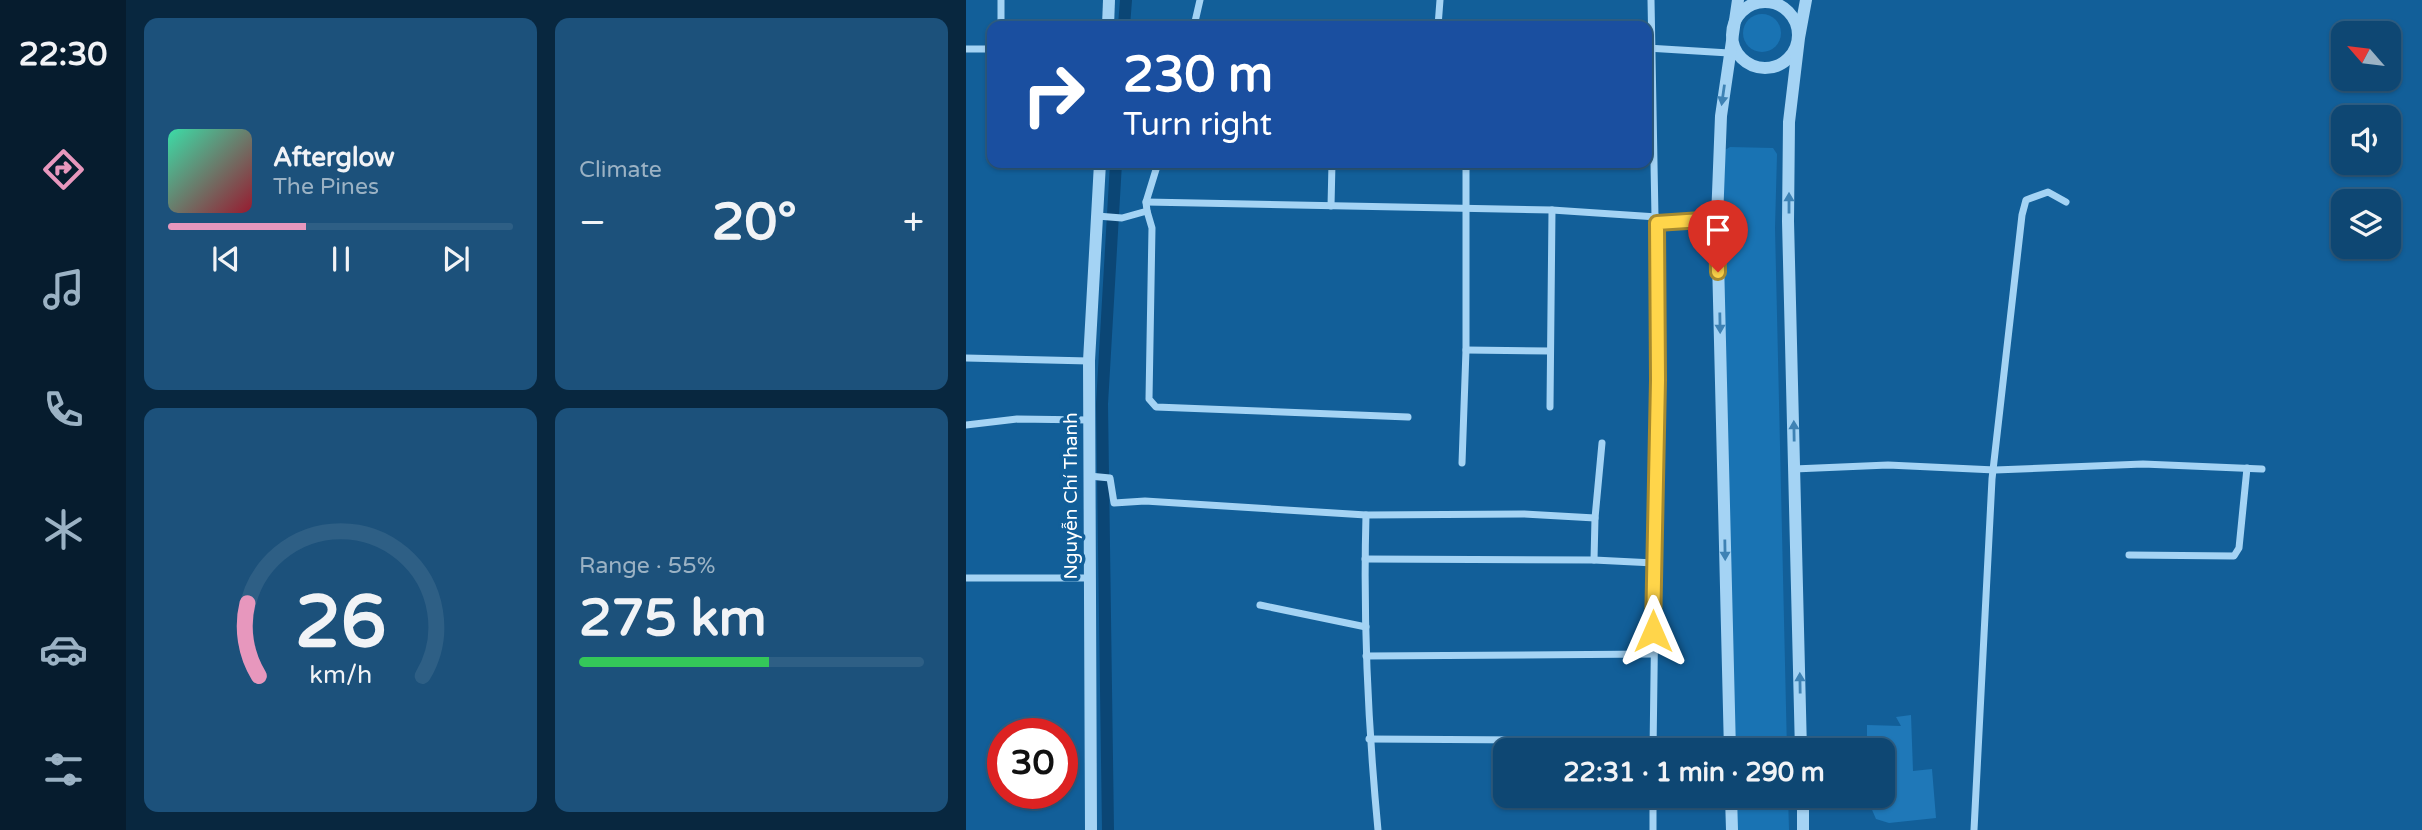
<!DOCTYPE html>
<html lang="en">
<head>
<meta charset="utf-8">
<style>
	:root { --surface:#0e4773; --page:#1c517b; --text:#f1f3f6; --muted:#9bb2c4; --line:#2e5f85; --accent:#e797bd }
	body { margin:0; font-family:"Varela Round",sans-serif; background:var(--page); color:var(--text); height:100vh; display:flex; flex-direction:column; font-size:26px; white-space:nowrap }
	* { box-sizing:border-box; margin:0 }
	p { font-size:23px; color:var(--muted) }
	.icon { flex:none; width:38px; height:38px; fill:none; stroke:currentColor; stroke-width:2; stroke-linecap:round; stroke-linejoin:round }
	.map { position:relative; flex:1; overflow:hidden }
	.side { display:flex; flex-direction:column; gap:18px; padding:18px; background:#08273f; width:840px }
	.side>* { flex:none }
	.guide { position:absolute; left:21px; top:21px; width:665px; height:147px; border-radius:14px; box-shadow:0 2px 5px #0004,0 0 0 2px var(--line); background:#1a4fa0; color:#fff; overflow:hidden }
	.needle { width:46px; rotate:298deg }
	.controls { position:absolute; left:1365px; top:21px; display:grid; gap:14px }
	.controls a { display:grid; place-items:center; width:70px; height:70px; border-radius:14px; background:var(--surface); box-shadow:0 2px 5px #0004,0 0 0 2px var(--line); font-size:35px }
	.speed { position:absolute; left:21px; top:718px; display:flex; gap:14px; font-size:35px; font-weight:700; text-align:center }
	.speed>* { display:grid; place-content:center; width:91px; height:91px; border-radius:50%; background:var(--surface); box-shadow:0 2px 5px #0004,0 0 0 2px var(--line); line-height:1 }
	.speed .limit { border:10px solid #d22; background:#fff; color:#111 }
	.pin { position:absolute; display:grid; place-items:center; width:60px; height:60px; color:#fff; margin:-72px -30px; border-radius:50% 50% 50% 0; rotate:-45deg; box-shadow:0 0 7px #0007 }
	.pin .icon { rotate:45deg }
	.me { position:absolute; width:77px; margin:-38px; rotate:0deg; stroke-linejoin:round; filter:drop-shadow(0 0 5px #0008) }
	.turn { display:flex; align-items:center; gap:24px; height:147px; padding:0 21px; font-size:32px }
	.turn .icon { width:91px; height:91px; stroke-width:2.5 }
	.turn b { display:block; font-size:49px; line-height:60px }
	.big { font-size:52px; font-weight:700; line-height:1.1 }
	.side .tile { flex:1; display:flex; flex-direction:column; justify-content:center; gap:10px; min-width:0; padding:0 24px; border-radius:14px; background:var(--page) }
	.side .dial { align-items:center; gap:0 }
	.dial svg { height:182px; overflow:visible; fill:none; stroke:var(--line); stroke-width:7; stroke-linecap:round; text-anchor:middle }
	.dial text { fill:var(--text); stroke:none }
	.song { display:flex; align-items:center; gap:21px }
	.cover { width:84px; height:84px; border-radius:10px; background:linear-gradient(135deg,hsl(160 70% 55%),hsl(350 70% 35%)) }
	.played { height:7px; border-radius:4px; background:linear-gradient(90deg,var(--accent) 40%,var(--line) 40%) }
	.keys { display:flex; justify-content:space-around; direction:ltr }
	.heat { display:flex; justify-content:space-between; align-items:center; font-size:38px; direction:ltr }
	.charge { height:10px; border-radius:5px; background:linear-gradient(90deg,#34c759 55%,var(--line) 0) }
	.side .tiles { flex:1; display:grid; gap:18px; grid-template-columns:repeat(2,1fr) }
	.trip { position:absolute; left:527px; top:738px; width:402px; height:70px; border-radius:14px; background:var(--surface); box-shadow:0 2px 5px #0004,0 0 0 2px var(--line); font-weight:700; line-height:70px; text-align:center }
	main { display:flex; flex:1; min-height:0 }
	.dock { display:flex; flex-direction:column; width:126px; justify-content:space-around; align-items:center; background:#061c2e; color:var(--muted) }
	.dock .icon { width:49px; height:49px }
	.dock .active { color:var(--accent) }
	.dock b { font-size:32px; color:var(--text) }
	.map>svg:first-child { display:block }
	.green { fill:#1973b3 }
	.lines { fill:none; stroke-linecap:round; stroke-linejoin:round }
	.canal { stroke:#0b4675; stroke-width:12 }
	.building { fill:#1f78b8 }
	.minor { stroke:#a4d3f4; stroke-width:7 }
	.tertiary { stroke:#a4d3f4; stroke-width:12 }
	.oneway { fill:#3e82b4 }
	.route-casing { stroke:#a68a30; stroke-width:18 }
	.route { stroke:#ffd54a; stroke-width:12 }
	.labels { text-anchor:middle; stroke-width:7; stroke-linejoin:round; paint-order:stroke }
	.street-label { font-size:19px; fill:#fff; stroke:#125f99 }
</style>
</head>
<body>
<main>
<nav class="dock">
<b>22:30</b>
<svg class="icon active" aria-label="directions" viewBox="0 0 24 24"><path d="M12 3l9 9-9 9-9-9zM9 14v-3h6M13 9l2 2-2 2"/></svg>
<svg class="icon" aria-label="music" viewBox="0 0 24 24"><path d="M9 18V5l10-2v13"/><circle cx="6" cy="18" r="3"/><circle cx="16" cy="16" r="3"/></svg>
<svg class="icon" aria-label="phone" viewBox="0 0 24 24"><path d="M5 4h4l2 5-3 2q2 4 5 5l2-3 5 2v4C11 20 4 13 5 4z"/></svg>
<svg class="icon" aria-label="climate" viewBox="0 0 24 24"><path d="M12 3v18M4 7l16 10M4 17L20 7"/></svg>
<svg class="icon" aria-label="car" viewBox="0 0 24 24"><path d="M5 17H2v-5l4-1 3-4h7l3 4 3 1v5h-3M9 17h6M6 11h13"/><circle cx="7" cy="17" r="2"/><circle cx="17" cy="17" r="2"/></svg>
<svg class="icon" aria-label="filters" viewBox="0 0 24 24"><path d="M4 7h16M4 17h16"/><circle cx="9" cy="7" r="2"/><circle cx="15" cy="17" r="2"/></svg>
</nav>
<section class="side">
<div class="tiles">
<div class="tile">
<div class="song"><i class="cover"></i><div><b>Afterglow</b><p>The Pines</p></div></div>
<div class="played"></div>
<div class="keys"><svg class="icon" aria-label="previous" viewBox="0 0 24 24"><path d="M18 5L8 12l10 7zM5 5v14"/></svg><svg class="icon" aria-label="pause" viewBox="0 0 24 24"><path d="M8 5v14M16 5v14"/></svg><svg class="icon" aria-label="next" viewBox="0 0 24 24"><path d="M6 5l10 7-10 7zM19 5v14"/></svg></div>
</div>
<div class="tile"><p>Climate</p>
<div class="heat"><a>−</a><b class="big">20°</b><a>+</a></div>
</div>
<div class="tile dial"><svg viewBox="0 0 100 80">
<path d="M14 69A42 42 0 1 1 86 69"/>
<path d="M14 69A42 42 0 0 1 9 37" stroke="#e797bd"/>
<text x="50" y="56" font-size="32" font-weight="700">26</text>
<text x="50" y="72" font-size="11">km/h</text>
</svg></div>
<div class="tile"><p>Range · 55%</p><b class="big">275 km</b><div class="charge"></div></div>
</div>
</section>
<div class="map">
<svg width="1456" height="830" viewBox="0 0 1456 830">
	<rect width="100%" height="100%" fill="#125f99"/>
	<!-- green -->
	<g class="green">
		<circle cx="796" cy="33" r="19"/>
		<polygon points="764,147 807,148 811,154 809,228 821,751 769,751 755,226 759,150"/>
		<polygon points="770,796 822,796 823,830 771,830"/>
	</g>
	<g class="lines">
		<!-- canal -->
		<g class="canal">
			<polyline points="158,26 160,0"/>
			<polyline points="142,830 136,404 150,163"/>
		</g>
	</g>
	<!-- building -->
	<polygon class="building" points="945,715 947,771 966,769 970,818 923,823 910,819 900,796 917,796 917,751 901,751 901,725 935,726 930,717"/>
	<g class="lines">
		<!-- minor -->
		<g class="minor">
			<polyline points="35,0 35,26"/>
			<polyline points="685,0 692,380 687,751"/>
			<polyline points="228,26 234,0"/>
			<polyline points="472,26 474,0"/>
			<polyline points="681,48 763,53"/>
			<polyline points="0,49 26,49"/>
			<polyline points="180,202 586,210 691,217"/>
			<polyline points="365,206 366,163"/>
			<polyline points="181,211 186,228 183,399 190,407 442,417"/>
			<polyline points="131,216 156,218 181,211 180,202 192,163"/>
			<polyline points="691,223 751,219"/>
			<polyline points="500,350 584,351"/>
			<polyline points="0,358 123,361"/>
			<polyline points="584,407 586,210"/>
			<polyline points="0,425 51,419 123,420"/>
			<polyline points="496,463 500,350 500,163"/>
			<polyline points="828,469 922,465 1029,470 1177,464 1296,469"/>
			<polyline points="123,476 144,478 148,503 179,501 400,515 558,514 629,518"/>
			<path d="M 400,515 C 397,620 402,725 412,830"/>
			<polyline points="1163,555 1268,556 1273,548 1281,468"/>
			<polyline points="399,559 628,560 688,563"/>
			<polyline points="628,560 629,518 636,443"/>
			<polyline points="0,578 123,578"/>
			<polyline points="294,605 400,627"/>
			<polyline points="400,656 687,654"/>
			<polyline points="403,739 686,741"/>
			<polyline points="687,796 687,830"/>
			<polyline points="1008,830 1026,479 1056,215 1060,200 1082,192 1100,202"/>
		</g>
		<!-- tertiary -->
		<g class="tertiary">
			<circle cx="799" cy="35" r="33"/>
			<polyline points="142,26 143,0"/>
			<polyline points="764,751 751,219 755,116 772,0"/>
			<polyline points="835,751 822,221 823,122 833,38 840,0"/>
			<polyline points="765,796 766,830"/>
			<polyline points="837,796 837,830"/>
			<polyline points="125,830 123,361 134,163"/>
		</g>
	</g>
	<!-- one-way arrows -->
	<defs><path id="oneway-solid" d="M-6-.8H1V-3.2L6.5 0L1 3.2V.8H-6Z" transform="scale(1.75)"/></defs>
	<g class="oneway">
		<use href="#oneway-solid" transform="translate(757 95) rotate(98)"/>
		<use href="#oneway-solid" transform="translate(823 203) rotate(-90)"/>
		<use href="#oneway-solid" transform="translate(754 323) rotate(89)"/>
		<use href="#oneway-solid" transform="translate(828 431) rotate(-91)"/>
		<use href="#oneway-solid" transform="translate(759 550) rotate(89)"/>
		<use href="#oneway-solid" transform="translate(834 683) rotate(-91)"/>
	</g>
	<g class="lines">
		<!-- route casing -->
		<g class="route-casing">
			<polyline id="route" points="687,631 692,380 691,223 751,219 752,272"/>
		</g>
		<!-- route -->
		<use href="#route" class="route"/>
	</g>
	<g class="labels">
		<!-- street labels -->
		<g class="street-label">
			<text transform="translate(104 496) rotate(-90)" y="7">Nguyễn Chí Thanh</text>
		</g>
	</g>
</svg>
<div class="controls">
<a><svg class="needle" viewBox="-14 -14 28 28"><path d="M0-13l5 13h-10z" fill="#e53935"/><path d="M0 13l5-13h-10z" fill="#9bb2c4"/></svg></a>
<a><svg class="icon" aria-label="sound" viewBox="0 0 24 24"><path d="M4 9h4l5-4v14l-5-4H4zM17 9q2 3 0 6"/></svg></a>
<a><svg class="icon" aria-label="layers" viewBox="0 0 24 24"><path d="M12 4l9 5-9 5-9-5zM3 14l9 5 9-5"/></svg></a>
</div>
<div class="speed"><div class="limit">30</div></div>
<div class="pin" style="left:752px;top:272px;background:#d93025"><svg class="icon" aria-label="arrive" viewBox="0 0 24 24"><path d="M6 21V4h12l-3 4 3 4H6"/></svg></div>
<svg class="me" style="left:687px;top:631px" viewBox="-20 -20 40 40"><path d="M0-17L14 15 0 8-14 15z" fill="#ffd54a" stroke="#fff" stroke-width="4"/></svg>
<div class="trip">22:31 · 1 min · 290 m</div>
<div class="guide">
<div class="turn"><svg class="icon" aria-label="right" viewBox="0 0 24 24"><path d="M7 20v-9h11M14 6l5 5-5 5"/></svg><div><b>230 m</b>Turn right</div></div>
</div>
</div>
</main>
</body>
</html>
